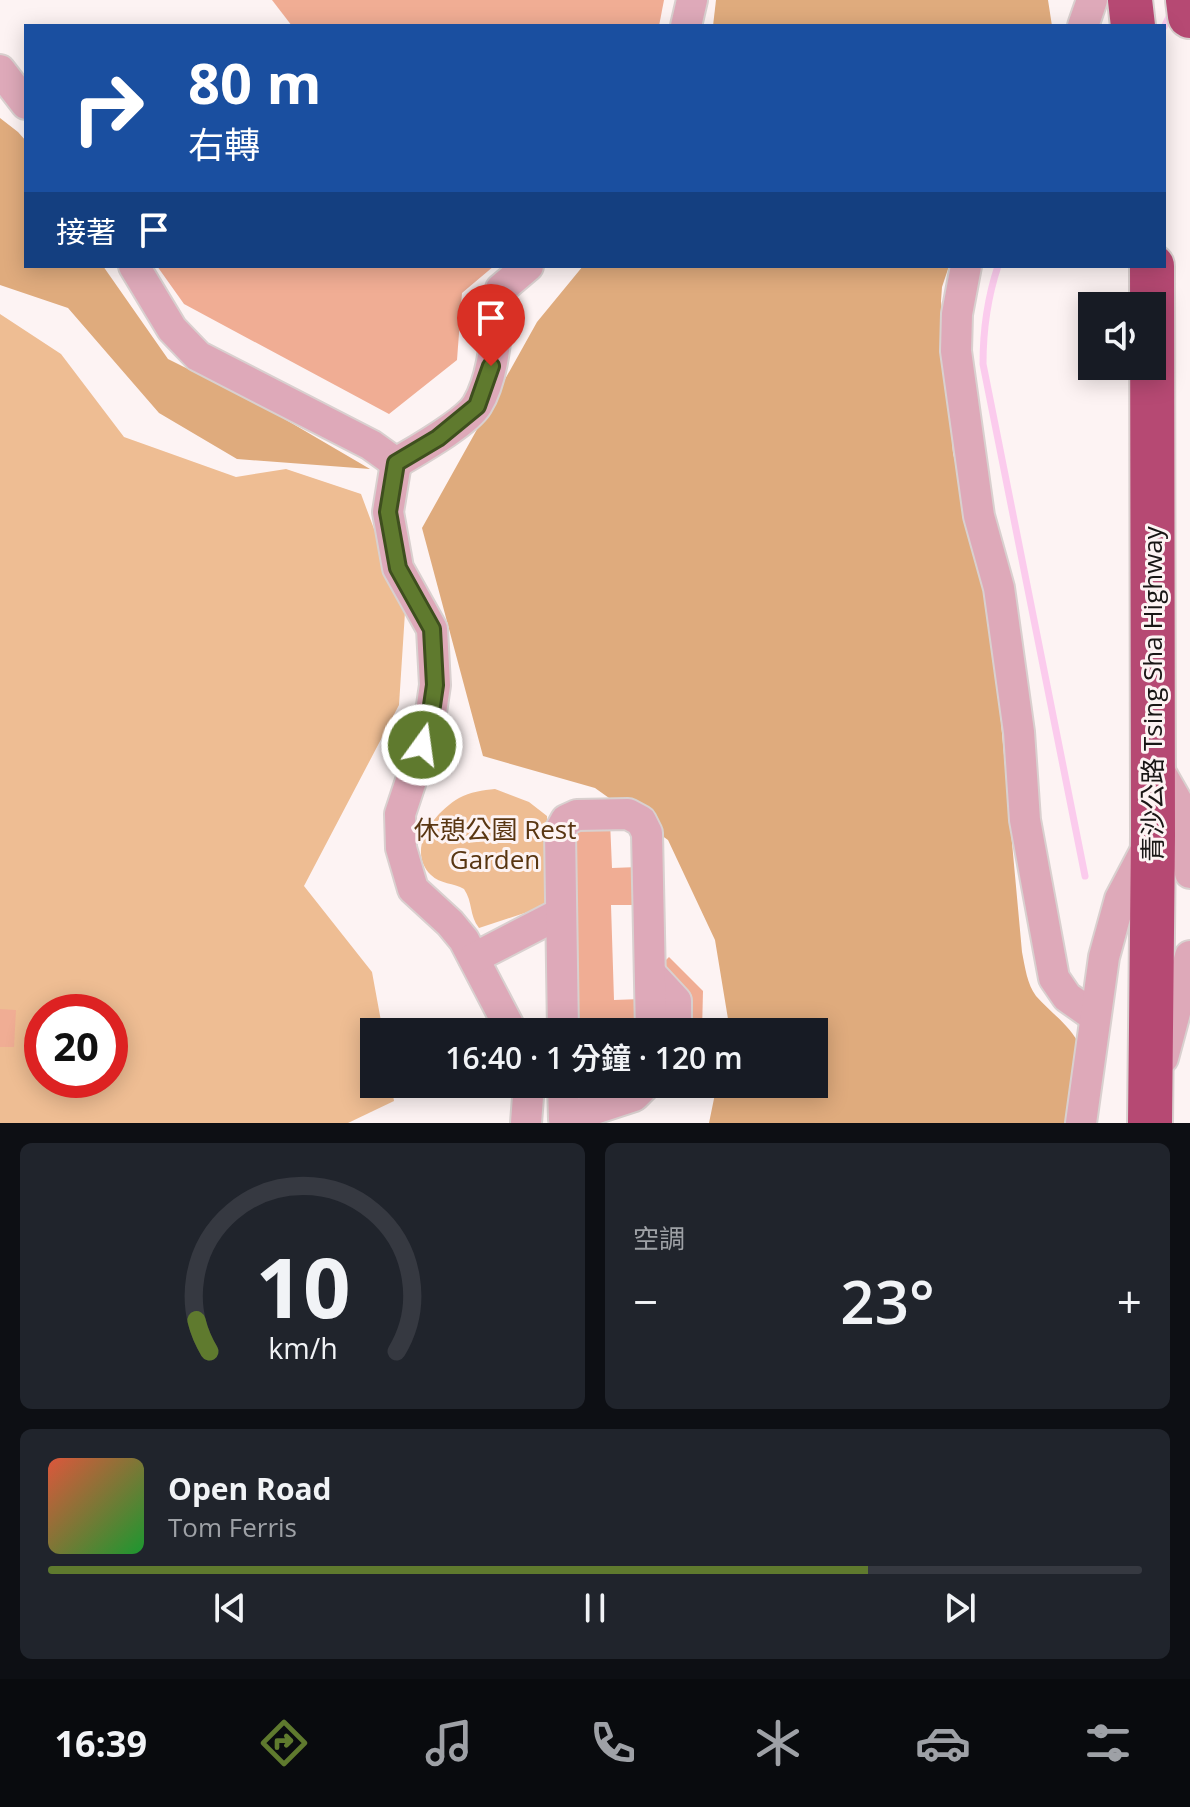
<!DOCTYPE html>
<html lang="zh-TW">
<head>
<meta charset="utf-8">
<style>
	:root { --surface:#171b24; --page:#20242c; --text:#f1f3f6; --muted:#9ea1a6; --line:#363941; --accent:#5f7a2e }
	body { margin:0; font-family:"Open Sans","Noto Sans TC",sans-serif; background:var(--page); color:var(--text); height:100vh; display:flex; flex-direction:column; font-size:30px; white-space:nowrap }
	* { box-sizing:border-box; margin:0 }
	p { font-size:26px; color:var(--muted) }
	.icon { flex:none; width:44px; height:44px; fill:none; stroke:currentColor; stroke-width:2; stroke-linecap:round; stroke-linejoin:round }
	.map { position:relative; height:1123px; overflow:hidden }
	.panel { display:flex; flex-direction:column; gap:20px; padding:20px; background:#0d0f14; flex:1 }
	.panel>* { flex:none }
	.banner { position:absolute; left:24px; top:24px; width:1142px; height:244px; border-radius:0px; box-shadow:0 4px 20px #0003; background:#1a4fa0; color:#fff; overflow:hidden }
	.controls { position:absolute; left:1078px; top:292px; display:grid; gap:16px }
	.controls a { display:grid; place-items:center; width:88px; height:88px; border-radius:0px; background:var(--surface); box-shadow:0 4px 20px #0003; font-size:40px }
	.speed { position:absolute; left:24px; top:994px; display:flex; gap:16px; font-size:40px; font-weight:700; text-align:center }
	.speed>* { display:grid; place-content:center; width:104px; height:104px; border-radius:50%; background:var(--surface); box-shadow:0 4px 20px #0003; line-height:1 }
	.speed .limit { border:12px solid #d22; background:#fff; color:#111 }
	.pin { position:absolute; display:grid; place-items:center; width:68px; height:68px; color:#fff; margin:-82px -34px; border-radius:50% 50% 50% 0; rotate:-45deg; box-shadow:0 0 8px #0007 }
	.pin .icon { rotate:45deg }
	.me { position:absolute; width:88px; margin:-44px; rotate:14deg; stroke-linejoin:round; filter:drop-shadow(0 0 6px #0008) }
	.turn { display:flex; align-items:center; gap:28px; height:168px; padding:0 32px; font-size:36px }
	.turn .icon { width:104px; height:104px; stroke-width:2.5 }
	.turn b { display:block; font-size:56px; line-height:68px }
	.then { display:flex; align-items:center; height:76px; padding:0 32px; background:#0003; gap:16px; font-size:30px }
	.big { font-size:60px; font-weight:600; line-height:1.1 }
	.panel .tile { flex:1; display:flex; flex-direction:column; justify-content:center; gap:12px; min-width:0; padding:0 28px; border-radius:12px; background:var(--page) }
	.panel .dial { align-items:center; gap:0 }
	.dial svg { height:208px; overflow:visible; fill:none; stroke:var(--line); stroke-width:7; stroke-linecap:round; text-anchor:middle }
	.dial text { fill:var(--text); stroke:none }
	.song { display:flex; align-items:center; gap:24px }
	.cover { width:96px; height:96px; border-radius:12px; background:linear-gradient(135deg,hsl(10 70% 55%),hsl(130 70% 35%)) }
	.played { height:8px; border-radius:4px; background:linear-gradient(90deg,var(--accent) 75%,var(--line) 75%) }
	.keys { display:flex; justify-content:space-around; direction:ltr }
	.heat { display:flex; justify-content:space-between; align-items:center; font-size:44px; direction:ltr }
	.panel .tiles { flex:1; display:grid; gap:20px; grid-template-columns:1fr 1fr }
	.tile:last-child { grid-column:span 2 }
	.trip { position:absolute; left:360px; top:1018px; width:468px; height:80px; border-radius:0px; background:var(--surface); box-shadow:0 4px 20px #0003; font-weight:600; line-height:80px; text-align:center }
	.tabs { display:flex; height:128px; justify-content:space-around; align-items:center; background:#090b0e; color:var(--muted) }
	.tabs .icon { width:56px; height:56px }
	.tabs .active { color:var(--accent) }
	.tabs b { font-size:36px; color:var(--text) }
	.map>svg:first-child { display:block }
	.green { fill:#eebd93; fill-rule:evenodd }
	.forest { fill:#dfab7d }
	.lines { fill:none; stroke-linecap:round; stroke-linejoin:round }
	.stream { stroke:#fbcbed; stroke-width:7 }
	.building { fill:#f0ad94 }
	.minor-casing { stroke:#d9d0cf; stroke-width:34 }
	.highway-casing { stroke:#d9d0cf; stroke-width:48 }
	.minor { stroke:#dea9b9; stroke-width:30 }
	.highway { stroke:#b64973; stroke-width:44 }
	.route-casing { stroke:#3e4f1e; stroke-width:20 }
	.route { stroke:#5f7a2e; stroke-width:14 }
	.labels { text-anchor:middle; stroke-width:6; stroke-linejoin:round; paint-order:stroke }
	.street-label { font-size:26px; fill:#191615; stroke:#fdf3f3 }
	.park-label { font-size:26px; fill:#593612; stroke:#fdf3f3 }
</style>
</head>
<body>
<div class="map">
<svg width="1190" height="1123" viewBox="0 0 1190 1123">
	<rect width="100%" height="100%" fill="#fdf3f3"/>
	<!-- green -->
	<g class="green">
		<path d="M 0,314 L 61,354 L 124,437 L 236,477 L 286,469 L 361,494 L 405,612 L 399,705 L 304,886 L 372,972 L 383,1032 L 374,1032 L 374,1084 L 391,1084 L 394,1101 L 348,1123 L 0,1123 ZM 42,1012 L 110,1012 L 110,1080 L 42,1080 Z"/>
		<path d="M 495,789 L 529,802 L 547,816 L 549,905 L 479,928 C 469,915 473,902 464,889 C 454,883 440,884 431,875 C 405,849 435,812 459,798 C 470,792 483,790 495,789 Z"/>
	</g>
	<!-- forest -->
	<g class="forest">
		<polygon points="716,0 1048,0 1052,26 713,26"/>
		<polygon points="0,118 18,132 26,141 26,266 103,266 168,359 264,407 370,469 237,459 159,413 68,308 0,285"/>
		<path d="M 583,266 L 949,266 L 942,287 L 941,301 L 953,453 L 992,624 L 1022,952 C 1025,967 1027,984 1036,996 C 1051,1013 1070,1025 1080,1046 L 1072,1123 L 709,1123 L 717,1084 L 814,1084 L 814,1032 L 728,1032 L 729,1025 L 715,940 L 668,840 L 595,788 L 483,756 L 422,528 L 537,322 Z"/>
	</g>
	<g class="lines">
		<!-- stream -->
		<g class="stream">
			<polyline points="1164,27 1172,11"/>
			<path d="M 998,266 C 987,299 983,329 983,364 L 1085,876"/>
		</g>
	</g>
	<!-- building -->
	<g class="building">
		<polygon points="272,0 664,0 659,26 292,26"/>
		<polygon points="157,266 494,266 462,293 457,360 389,414 184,304"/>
		<polygon points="610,821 612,868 638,867 639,905 611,905 614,1000 641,999 641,1032 576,1032 571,822"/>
		<polygon points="669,957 703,991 702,1032 677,1032 655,971"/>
		<polygon points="0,1009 16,1010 14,1047 0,1047"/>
	</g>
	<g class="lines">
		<!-- minor casing -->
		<g class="minor-casing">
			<g id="minor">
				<polyline points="686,26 692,0"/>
				<polyline points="1083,26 1092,0"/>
				<polyline points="0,70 26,104"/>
				<polyline points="134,266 172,329 198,356 371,445 396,463"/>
				<polyline points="966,266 957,314 956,351 979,516 999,588 1019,732 1025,820 1054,978 1067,997 1094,1016"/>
				<polyline points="396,463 388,512 398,568 432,629 435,685 429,726 400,814 401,848 413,889 450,923 464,940 512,1032"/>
				<path d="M 396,463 C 416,451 466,423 477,405 C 496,374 496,324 501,289 L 528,266"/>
				<polyline points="1155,763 1179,805 1190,873"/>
				<polyline points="474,958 561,913"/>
				<polyline points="651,974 676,1001 676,1022 668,1032"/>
				<polyline points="563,1032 560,831 566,820 577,815 628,814 641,821 647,833 651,1032"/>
				<polyline points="1163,1058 1190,956"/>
				<polyline points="563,1084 564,1119 634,1096 646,1084"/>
				<polyline points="526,1123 529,1084"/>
				<polyline points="1081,1123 1104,957 1120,899 1149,844"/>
			</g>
		</g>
		<!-- highway casing -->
		<g class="highway-casing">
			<g id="highway">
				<polyline points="1130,0 1133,26"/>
				<polyline points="1188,0 1190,16"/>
				<polyline points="1150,1123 1153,836 1152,266"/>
			</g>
		</g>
		<!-- minor -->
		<use href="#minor" class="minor"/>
		<!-- highway -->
		<use href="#highway" class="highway"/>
	</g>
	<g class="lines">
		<!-- route casing -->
		<g class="route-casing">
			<polyline id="route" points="422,745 429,726 435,685 432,629 398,568 388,512 396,463 438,438 477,406 491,366"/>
		</g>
		<!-- route -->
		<use href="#route" class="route"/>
	</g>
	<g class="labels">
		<!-- street labels -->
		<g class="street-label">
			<text transform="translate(1153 694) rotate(-90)" y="9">青沙公路 Tsing Sha Highway</text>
		</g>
		<!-- park labels -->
		<g class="park-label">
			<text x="495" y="839">休憩公園 Rest<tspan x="495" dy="30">Garden</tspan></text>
		</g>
	</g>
</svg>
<div class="controls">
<a><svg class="icon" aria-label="sound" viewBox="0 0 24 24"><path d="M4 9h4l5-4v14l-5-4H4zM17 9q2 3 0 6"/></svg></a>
</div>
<div class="speed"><div class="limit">20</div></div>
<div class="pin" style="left:491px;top:366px;background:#d93025"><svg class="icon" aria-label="arrive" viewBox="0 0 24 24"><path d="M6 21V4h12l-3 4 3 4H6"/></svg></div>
<svg class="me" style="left:422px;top:745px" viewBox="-20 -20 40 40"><circle r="17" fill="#5f7a2e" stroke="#fff" stroke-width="3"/><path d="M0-11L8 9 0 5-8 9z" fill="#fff"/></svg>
<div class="trip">16:40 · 1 分鐘 · 120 m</div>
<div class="banner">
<div class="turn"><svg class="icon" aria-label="right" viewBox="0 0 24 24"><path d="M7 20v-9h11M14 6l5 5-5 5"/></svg><div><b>80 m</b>右轉</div></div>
<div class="then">接著<svg class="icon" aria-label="arrive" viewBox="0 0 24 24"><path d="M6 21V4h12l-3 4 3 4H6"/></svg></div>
</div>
</div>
<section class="panel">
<div class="tiles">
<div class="tile dial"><svg viewBox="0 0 100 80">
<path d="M14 69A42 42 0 1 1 86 69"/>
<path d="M14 69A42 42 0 0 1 9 57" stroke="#5f7a2e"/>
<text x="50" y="56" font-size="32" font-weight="700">10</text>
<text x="50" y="72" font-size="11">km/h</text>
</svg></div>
<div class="tile"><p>空調</p>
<div class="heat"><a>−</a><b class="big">23°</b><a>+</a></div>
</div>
<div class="tile">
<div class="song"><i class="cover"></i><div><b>Open Road</b><p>Tom Ferris</p></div></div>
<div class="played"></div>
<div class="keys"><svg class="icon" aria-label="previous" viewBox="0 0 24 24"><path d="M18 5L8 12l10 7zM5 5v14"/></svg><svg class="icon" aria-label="pause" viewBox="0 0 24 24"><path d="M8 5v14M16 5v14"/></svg><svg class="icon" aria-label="next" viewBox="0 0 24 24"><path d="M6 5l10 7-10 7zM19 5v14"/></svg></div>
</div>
</div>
</section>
<nav class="tabs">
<b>16:39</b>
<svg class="icon active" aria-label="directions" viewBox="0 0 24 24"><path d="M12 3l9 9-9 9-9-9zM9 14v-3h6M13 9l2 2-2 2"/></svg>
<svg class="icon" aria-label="music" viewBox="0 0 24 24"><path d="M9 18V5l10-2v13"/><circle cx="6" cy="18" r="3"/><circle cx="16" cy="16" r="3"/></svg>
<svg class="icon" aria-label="phone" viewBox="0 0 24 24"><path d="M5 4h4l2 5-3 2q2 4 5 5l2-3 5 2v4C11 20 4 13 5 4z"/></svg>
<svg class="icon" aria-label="climate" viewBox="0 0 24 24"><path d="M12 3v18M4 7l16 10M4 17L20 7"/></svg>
<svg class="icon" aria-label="car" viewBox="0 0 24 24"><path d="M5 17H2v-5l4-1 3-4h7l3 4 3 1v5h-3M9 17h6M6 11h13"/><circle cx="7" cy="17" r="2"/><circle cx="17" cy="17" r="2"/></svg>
<svg class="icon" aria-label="filters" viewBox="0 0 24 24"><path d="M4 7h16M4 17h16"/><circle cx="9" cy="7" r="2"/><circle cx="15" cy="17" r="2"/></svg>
</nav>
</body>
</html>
